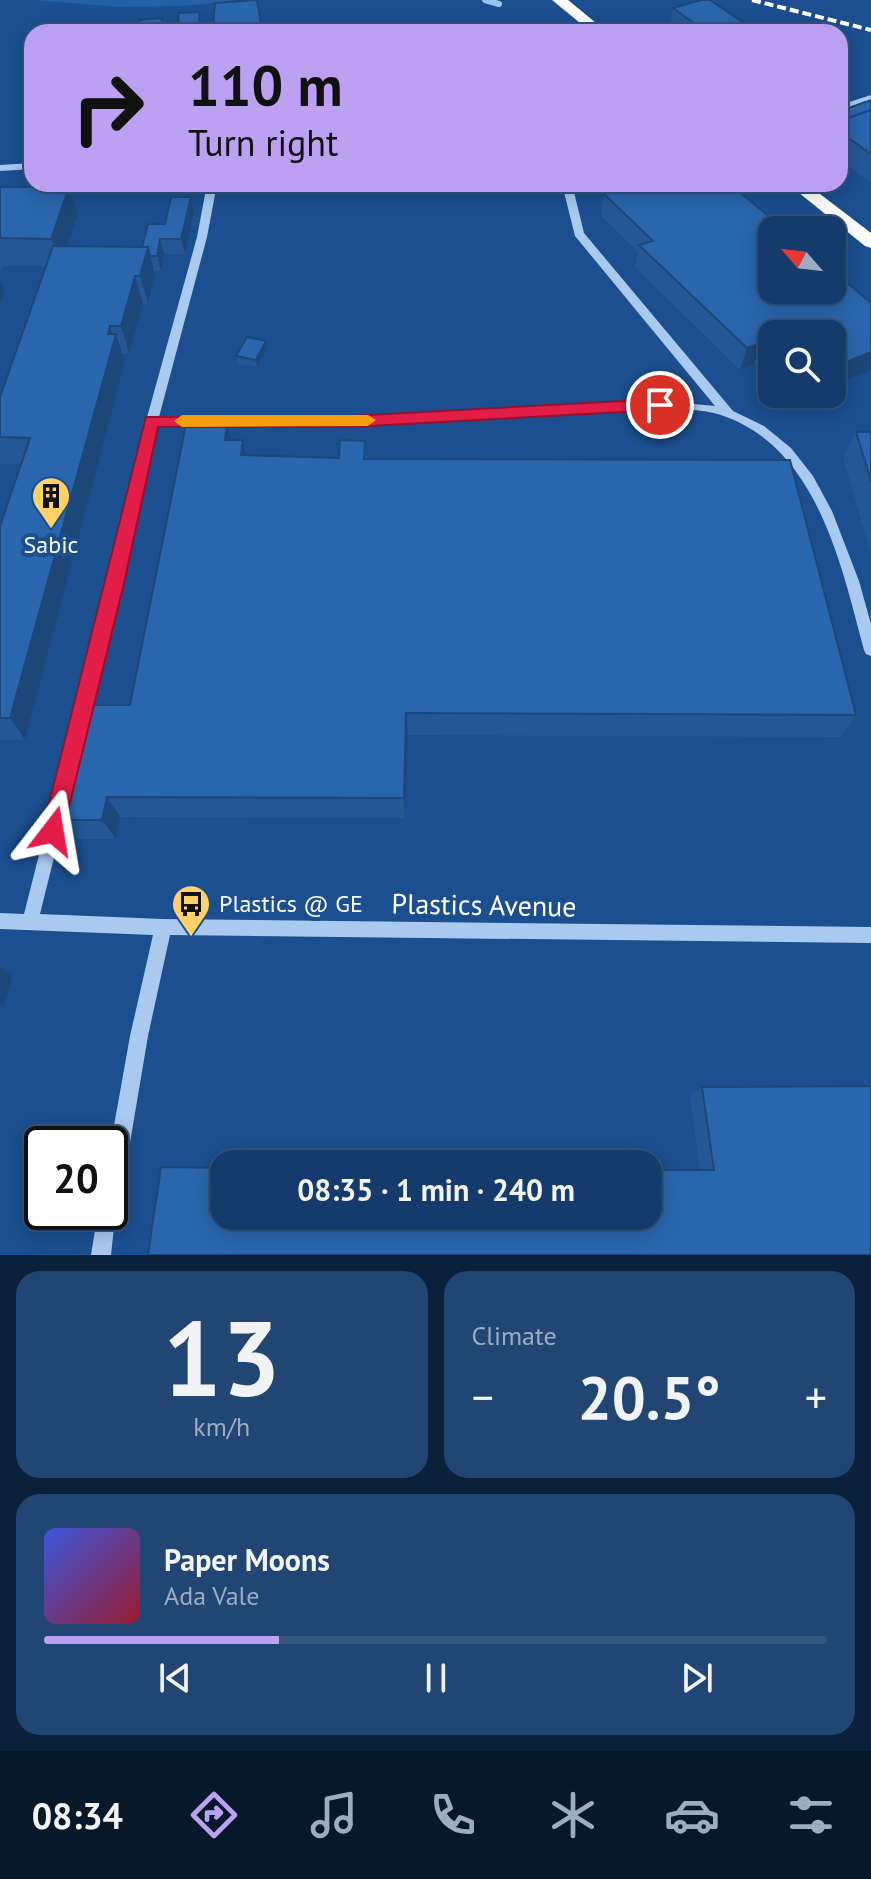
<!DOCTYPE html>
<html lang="en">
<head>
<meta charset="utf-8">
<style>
	:root { --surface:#143b6b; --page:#214673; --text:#f1f3f6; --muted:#9dadc1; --line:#33557e; --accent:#bca0f2 }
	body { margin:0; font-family:"PT Sans",sans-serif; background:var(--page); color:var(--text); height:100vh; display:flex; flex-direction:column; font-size:30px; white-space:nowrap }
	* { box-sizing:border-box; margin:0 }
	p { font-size:26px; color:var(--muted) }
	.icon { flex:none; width:44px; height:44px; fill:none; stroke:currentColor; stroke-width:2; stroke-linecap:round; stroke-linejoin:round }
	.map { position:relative; height:1255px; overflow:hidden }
	.sheet { display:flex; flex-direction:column; gap:16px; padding:16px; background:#0b203b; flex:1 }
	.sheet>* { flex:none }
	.hud { position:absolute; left:24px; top:24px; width:824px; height:168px; border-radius:24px; box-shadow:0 4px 20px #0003,0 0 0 2px var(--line); background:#bca0f2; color:#111; overflow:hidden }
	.needle { width:52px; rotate:298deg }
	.tools { position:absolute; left:758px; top:216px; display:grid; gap:16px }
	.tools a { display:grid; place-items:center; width:88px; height:88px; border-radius:16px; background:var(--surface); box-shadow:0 4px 20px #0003,0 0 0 2px var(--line); font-size:40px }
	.speed { position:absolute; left:24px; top:1126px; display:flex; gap:16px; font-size:40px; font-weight:700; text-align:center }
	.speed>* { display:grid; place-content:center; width:104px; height:104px; border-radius:50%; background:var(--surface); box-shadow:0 4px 20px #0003,0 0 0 2px var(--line); line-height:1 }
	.speed .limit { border:4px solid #111; border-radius:12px; background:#fff; color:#111 }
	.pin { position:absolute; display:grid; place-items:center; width:68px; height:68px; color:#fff; margin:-34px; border:4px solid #fff; border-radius:50%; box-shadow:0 2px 8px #0007 }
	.me { position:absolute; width:88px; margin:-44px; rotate:14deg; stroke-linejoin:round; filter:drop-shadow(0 0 6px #0008) }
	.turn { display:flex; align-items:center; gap:28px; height:168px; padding:0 32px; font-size:36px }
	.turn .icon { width:104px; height:104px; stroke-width:2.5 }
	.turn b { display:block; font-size:56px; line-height:68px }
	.big { font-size:60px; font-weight:700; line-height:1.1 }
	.sheet .widget { flex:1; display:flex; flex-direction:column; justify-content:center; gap:12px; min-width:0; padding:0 28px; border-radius:24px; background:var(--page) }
	.sheet .dial { align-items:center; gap:0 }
	.dial b { font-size:104px; line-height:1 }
	.song { display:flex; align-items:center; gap:24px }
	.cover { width:96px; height:96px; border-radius:12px; background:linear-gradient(135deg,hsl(230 70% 55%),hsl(350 70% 35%)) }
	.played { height:8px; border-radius:4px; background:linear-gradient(90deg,var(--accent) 30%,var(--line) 30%) }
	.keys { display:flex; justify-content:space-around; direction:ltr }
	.heat { display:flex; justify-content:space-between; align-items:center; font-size:44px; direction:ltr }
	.sheet .tiles { flex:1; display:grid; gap:16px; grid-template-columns:1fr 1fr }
	.widget:last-child { grid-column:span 2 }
	.trip { position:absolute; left:210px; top:1150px; width:452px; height:80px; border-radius:24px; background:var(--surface); box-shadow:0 4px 20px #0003,0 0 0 2px var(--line); font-weight:700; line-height:80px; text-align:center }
	.dock { display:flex; height:128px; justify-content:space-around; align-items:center; background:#08182b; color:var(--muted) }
	.dock .icon { width:56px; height:56px }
	.dock .on { color:var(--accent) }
	.dock b { font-size:36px; color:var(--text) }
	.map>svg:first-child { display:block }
	.green { fill:#2461a8 }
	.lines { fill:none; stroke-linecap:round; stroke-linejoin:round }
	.stream { stroke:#9cc4f0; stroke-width:6 }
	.minor { fill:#a9c9ee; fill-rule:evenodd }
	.highway { fill:#fff; fill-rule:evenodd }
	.rail { stroke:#fff; stroke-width:4; stroke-dasharray:9 4; stroke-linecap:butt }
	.wall { fill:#245895 }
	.shaded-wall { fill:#1d4779 }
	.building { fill:#2a66ad; stroke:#1d4779; stroke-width:2 }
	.route { fill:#e11d48; stroke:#92132f; stroke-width:2 }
	.slow { fill:#f59e0b }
	.labels { text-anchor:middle; stroke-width:8; stroke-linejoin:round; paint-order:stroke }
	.poi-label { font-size:24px; fill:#fff; stroke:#1b4f8f }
	.near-street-label { font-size:28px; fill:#fff; stroke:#1b4f8f }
</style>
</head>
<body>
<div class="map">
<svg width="871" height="1255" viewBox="0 0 871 1255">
	<rect width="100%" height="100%" fill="#1b4f8f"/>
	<!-- green -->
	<polygon class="green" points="35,0 238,0 184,6 117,7"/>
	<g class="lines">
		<!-- stream -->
		<polyline class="stream" points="485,0 499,4"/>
		<!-- minor -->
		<g class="minor">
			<polygon points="871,95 871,101 840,111 840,105"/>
			<polygon points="32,163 32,169 0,171 0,165"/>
			<path d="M 207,184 L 217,184 L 207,237 L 159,417 L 351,417 L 660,401 L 715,406 L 575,236 L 562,184 L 572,184 L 584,233 L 733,411 L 764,426 L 791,448 L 813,476 L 832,511 L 859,581 L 871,624 L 871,656 L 866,654 L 864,650 C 841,564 817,447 721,415 C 702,409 680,409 660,409 L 351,425 L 157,425 L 122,583 L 40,914 L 163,919 L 871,927 L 871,943 L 170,935 L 148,1036 L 120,1202 L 116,1209 L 111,1255 L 91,1255 L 98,1212 L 110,1212 L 110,1148 L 130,1036 L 153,935 L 0,929 L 0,913 L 24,914 L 108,583 L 146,421 L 197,237 Z"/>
		</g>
		<!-- highway -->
		<g class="highway">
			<polygon points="552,0 568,0 607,32 591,32"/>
			<polygon points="788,184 807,184 871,233 871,248 865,246"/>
		</g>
		<!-- rail -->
		<polyline class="rail" points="752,0 871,30"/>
	</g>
	<!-- wall -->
	<g class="wall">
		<polygon points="257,0 262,32 214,32 213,23"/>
		<polygon points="673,8 751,28 750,32 672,32 669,30"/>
		<polygon points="200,19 201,32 180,32 179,28"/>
		<polygon points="871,100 871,183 840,160 840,111"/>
		<polygon points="635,184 730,184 785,230 772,230 772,290 832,290 832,270 871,303 871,370 832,386 832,334 772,334 772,382 754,364 740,370 635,267 638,252 601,216 604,194"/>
		<polygon points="0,187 69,187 78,215 68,246 142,247 191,197 194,213 185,254 164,254 161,271 154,271 155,275 148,304 143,304 129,354 122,354 125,362 25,740 0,740 0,526 21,464 0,464 0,397 46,266 2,266 0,271"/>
		<polygon points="267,349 257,367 238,364 236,356"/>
		<polygon points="784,394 813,394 793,402"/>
		<polygon points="856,432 871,432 871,554 843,458"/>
		<polygon points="231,440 243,440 247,455 339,458 365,441 367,459 856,715 840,737 408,735 405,818 120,817 116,839 74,839 60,820 130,705"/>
		<polygon points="702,1087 871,1255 700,1170 690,1097"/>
	</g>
	<!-- shaded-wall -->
	<g class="shaded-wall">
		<polygon points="164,28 165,32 141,32 141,31"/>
		<polygon points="69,187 78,215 61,266 51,239"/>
		<polygon points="191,197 194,213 185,254 181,239"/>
		<polygon points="160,239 164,254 161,271 157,256"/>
		<polygon points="148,247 155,275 148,304 140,276"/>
		<polygon points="135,276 143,304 129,354 121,326"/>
		<polygon points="0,280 5,291 0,303"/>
		<polygon points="110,326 114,339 116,334 125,362 25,740 10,718"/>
		<polygon points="266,341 267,349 257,367 256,360"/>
		<polygon points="761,343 754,364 740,370 747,348"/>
		<polygon points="871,352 871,370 832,386 832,368"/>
		<polygon points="796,394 813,394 793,402"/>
		<polygon points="227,424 234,451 225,440"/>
		<polygon points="243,440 249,467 241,455"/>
		<polygon points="406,713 408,735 405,818 404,798"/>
		<polygon points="107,797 120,817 116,839 102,820"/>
		<polygon points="0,967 12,976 4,1007 0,1004"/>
	</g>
	<!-- building -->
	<g class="building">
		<polygon points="257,0 261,25 218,28 217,23 213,23 215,3"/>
		<polygon points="701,0 710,0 751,28 738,32 706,32 673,8"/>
		<polygon points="199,12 200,26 179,28 178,13"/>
		<polygon points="161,18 164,28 141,31 139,20"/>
		<polygon points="871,100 871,110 840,121 840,111"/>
		<polygon points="871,110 871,154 840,132 840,121"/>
		<polygon points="635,184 730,184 785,230 772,230 772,290 832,290 832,270 871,303 871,352 832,368 832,334 772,334 772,353 761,343 747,348 639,245 653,241 604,194"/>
		<polygon points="0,187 69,187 51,239 0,238"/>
		<polygon points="171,197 191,197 181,239 160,239 157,256 150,256 148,247 142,247 148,224 165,224"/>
		<polygon points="53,246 148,247 140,276 135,276 121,326 110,326 108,334 116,334 10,718 0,718 0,526 30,438 0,437 0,397"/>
		<polygon points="247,337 266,341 256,360 236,356"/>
		<polygon points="186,424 227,424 225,440 243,440 241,455 339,458 340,440 365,441 364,459 790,460 856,715 406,713 404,798 107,797 102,820 60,820 86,705 130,705"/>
		<polygon points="856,432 871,432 871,481"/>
		<polygon points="871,1086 871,1255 148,1255 161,1167 224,1168 224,1216 648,1216 648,1170 714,1170 702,1087"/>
	</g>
	<!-- route -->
	<polygon class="route" points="660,399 668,405 660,410 351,427 158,427 124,583 63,831 60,838 53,841 45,838 42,831 146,417 351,416"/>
	<!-- slow -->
	<polygon class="slow" points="182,415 368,415 376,420 368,426 182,427 174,421"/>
	<!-- icons -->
	<defs>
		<g id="building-pin" transform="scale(2)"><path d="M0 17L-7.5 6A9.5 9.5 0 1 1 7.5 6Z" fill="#ffd166" stroke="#1b4f8f"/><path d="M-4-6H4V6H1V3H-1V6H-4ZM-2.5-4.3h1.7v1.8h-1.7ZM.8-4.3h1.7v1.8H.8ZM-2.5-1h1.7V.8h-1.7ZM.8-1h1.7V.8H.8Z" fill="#111"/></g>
		<g id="bus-pin" transform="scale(2)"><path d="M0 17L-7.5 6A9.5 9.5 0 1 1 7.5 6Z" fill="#ffd166" stroke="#1b4f8f"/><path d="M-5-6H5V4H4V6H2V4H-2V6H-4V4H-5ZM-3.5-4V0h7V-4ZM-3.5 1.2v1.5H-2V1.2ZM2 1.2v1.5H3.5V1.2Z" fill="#111"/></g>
	</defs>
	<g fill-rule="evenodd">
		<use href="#building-pin" x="51" y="496"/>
		<use href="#bus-pin" x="191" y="904"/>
	</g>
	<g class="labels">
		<!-- poi labels -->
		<g class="poi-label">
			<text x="51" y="553">Sabic</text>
			<text x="219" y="912" text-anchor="start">Plastics @ GE</text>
		</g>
		<!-- near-street labels -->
		<g class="near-street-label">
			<text transform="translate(484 905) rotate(1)" y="10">Plastics Avenue</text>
		</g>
	</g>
</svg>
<div class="tools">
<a><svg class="needle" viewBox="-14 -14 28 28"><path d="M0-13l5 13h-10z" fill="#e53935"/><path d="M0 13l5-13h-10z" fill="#9dadc1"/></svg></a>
<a><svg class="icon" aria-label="search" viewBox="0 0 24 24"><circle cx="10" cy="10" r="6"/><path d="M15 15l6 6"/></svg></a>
</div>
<div class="speed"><div class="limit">20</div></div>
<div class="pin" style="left:660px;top:405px;background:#d93025"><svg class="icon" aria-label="arrive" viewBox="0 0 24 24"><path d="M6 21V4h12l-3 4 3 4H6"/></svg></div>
<svg class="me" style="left:53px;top:831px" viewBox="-20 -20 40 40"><path d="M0-17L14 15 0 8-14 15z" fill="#e11d48" stroke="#fff" stroke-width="4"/></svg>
<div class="trip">08:35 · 1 min · 240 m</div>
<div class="hud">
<div class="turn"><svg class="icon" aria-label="right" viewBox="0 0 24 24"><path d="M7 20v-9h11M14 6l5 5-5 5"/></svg><div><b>110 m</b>Turn right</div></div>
</div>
</div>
<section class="sheet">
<div class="tiles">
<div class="widget dial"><b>13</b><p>km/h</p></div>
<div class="widget"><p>Climate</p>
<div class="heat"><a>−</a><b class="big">20.5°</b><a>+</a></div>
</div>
<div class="widget">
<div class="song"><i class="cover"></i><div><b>Paper Moons</b><p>Ada Vale</p></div></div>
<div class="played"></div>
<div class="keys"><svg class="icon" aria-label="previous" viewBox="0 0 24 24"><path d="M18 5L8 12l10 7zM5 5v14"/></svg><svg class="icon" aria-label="pause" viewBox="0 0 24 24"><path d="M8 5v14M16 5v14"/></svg><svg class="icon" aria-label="next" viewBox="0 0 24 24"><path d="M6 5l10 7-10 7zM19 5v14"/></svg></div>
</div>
</div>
</section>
<nav class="dock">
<b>08:34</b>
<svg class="icon on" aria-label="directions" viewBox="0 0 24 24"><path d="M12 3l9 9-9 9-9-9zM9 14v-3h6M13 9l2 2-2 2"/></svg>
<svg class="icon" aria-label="music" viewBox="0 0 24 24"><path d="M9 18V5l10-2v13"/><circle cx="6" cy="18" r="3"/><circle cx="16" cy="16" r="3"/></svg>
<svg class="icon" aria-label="phone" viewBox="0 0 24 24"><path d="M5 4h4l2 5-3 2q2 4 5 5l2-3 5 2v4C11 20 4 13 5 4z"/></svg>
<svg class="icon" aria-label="climate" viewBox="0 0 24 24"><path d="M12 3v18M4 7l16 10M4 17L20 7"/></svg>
<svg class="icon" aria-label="car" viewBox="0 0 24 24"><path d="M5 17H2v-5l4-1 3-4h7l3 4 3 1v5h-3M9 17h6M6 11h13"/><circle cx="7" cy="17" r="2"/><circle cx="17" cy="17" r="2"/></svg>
<svg class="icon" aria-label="filters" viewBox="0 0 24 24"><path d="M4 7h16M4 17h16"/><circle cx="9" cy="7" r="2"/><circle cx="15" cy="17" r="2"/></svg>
</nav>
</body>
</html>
